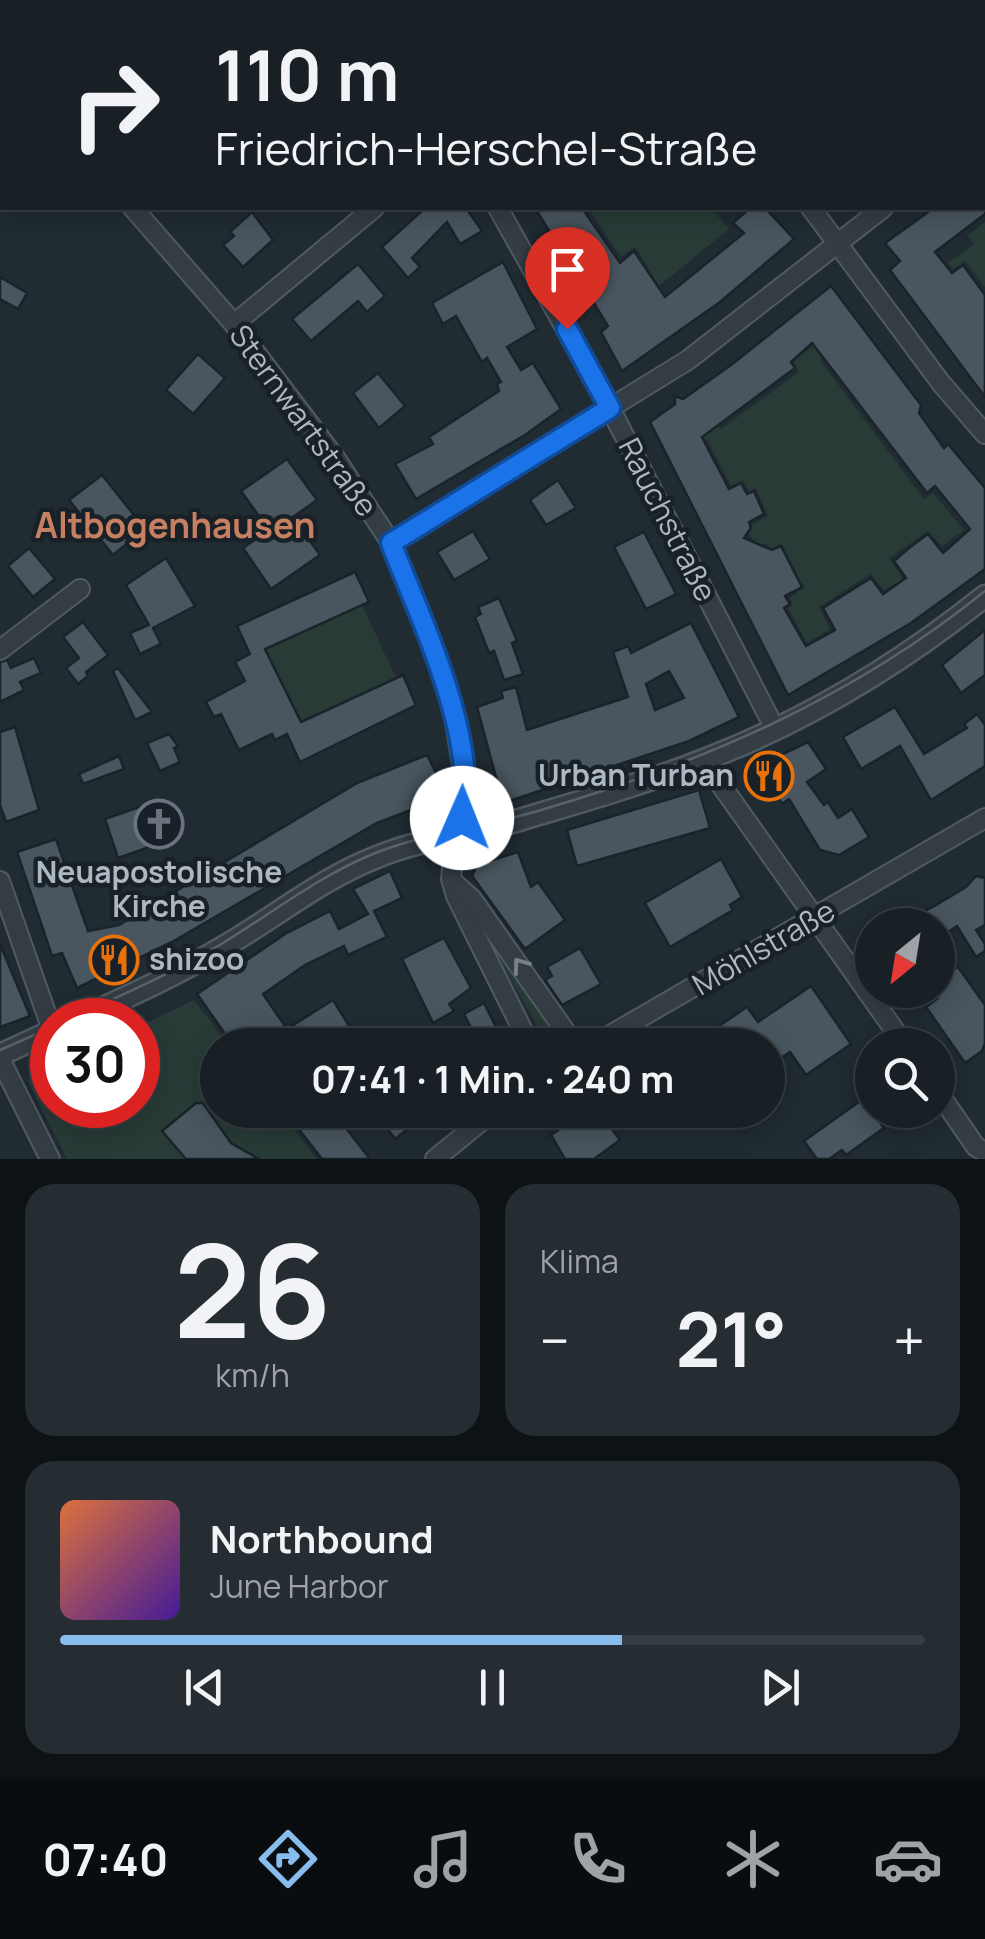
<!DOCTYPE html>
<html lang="de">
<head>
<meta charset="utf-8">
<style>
	:root { --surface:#182026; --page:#252d32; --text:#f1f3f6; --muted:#9fa3a7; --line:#363e43; --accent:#87bdec }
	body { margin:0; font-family:Manrope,sans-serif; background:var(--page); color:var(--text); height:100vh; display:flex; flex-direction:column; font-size:38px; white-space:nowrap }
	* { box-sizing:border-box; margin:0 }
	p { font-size:32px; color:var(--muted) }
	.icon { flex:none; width:55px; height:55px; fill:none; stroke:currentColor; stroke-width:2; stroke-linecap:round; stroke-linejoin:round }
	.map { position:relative; height:1159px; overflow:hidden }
	.drawer { display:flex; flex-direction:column; gap:25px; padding:25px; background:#0d1215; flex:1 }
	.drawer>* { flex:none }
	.banner { position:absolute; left:0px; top:0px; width:985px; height:210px; box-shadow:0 5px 25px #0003,0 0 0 2px var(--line); background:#182026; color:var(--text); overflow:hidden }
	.needle { width:65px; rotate:210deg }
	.fabs { position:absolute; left:855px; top:908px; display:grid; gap:20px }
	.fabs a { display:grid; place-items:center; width:100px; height:100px; border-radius:50%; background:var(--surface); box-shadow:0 5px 25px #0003,0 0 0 2px var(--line); font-size:50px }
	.speed { position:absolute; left:30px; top:998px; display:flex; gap:20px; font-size:50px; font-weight:700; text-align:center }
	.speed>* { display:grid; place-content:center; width:130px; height:130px; border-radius:50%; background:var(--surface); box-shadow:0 5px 25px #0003,0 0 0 2px var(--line); line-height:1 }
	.speed .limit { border:15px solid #d22; background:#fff; color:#111 }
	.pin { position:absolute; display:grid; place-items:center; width:85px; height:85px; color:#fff; margin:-102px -42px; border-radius:50% 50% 50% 0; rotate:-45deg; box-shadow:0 0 10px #0007 }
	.pin .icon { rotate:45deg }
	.me { position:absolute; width:110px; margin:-55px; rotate:1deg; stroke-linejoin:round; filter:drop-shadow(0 0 8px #0008) }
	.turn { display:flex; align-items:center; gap:35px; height:210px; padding:0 50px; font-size:45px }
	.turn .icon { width:130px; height:130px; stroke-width:2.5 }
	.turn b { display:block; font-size:70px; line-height:85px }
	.big { font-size:75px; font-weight:700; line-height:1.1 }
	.drawer .widget { flex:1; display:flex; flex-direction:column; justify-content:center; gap:15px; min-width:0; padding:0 35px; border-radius:30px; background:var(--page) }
	.drawer .dial { align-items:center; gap:0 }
	.dial b { font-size:130px; line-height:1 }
	.song { display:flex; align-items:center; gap:30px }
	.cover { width:120px; height:120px; border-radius:15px; background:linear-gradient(135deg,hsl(20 70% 55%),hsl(260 70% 35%)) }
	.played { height:10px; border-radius:5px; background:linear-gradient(90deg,var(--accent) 65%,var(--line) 65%) }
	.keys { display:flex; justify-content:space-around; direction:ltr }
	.heat { display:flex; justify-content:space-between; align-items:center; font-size:55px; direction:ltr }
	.drawer .tiles { flex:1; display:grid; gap:25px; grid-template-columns:1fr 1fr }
	.widget:last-child { grid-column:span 2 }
	.trip { position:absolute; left:200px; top:1028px; width:585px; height:100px; border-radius:50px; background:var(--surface); box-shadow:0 5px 25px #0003,0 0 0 2px var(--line); font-weight:700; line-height:100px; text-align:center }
	.tab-bar { display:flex; height:160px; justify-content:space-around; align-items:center; background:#0a0d0f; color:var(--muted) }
	.tab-bar .icon { width:70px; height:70px }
	.tab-bar .current { color:var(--accent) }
	.tab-bar b { font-size:45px; color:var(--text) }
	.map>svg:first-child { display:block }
	.green { fill:#283b37 }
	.building { fill:#49565f; stroke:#1b232a; stroke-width:2.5; fill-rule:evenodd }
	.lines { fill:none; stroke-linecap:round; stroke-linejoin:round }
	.minor-casing { stroke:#515a62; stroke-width:22 }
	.tertiary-casing { stroke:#515a62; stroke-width:25 }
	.minor { stroke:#333d43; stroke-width:18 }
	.tertiary { stroke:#333d43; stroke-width:20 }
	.tram { stroke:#58636c; stroke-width:2.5 }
	.oneway { stroke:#768188 }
	.route-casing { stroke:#114b97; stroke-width:25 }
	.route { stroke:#1a73e8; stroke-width:18 }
	.labels { text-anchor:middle; stroke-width:9; stroke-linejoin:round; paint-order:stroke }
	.street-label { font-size:30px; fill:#adb8c1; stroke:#192128 }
	.poi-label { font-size:30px; font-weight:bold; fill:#adb8c1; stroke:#192128; text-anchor:end }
	.quarter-label { font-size:35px; font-weight:bold; fill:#c77f62; stroke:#192128 }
</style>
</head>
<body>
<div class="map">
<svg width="985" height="1159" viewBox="0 0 985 1159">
	<rect width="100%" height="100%" fill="#202b32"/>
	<!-- green -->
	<g class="green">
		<polygon points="588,208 711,208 729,229 659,286 635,247 621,257"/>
		<polygon points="985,222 985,287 965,261 953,269 948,263 974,244 968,235"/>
		<polygon points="829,333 839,346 820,360 924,499 933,493 964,530 942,546 928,531 889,558 903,579 884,590 870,574 819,607 830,629 807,643 788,608 793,605 790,597 804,588 782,544 770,548 766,544 757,545 749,534 753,524 768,516 756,488 749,491 743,481 731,486 707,440 696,445 694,439 714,424 721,429 799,372 793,362"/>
		<polygon points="362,605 396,678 301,722 265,649"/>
		<polygon points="500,946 567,1039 557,1045 548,1045 497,955"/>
		<polygon points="194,1000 229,1045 218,1045 218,1110 279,1110 317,1159 67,1159 27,1080 52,1068 52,1105 138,1105 138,1027"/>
	</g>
	<!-- building -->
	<g class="building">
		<polygon points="425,208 466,208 482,231 460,244 447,222 412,258 420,267 408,278 382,247"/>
		<polygon points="535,208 582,208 620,263 634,251 665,297 744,233 733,223 750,208 765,208 794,239 720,302 622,371 601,332 608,326"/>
		<polygon points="934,208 985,208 985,214 935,252 952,273 963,265 985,295 985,397 890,270 900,261 885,243"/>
		<polygon points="252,212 273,240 243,267 223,245 234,236 230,232"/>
		<polygon points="503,262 537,329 507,347 521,370 533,363 561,409 525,435 416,499 395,464 433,444 429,437 499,391 497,384 501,382 487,358 482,362 456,316 443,324 432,303"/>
		<polygon points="358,264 385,296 367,312 358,301 311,341 292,319"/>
		<polygon points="0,277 27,293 18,309 0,299"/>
		<path d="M 831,286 L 921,405 L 919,413 L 944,448 L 948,444 L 985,488 L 985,569 L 911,623 L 788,695 L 650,422 L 675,404 L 675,396 L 683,399 L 731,365 ZM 812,343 L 927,493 L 935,486 L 970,529 L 943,553 L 928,534 L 909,548 L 894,561 L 906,578 L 883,594 L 871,578 L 823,608 L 835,630 L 806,646 L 784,608 L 790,604 L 785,596 L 802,587 L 781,546 L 772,550 L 744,538 L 751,528 L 749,522 L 764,514 L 754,491 L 747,494 L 741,483 L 729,489 L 702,437 L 795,368 L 791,362 Z"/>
		<polygon points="198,354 225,378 193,414 166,390"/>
		<polygon points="378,373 405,406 379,428 353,393"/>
		<polygon points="287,459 317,500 293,517 320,555 271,589 243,548 269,530 241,491"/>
		<polygon points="102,475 138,520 122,532 129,542 113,555 69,500"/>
		<polygon points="558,480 576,508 546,525 530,500"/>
		<polygon points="473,531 490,559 454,580 437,552"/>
		<polygon points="644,532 676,594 646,609 614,547"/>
		<polygon points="29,548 55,579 33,597 8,566"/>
		<polygon points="166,558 195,606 153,628 161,644 140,654 130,633 149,625 126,585"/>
		<polygon points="355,572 369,602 265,649 301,722 403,675 416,705 300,762 287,734 275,740 272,734 239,750 221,714 214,717 206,702 245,681 235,662 250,654 237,626"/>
		<polygon points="499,598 517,641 512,643 523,674 504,680 494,651 489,653 475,617 481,614 478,607"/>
		<polygon points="83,622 108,655 86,672 88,676 78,684 66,668 79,658 63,637"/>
		<path d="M 691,623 L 739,717 L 689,741 L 503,803 L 477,707 L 503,698 L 501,691 L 516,687 L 527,730 L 628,697 L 613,652 L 628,646 L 631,653 ZM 669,671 L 684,698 L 655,710 L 646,684 Z"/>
		<polygon points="985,630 985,675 961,693 942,665"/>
		<polygon points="34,658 41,673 20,682 24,690 0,702 0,662 7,660 11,668"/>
		<polygon points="118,668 152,712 135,720 113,671"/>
		<polygon points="895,707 924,754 967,728 964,724 977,714 985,725 985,766 931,800 900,746 861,769 843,737"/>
		<polygon points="15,727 39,810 6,822 0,805 0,732"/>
		<polygon points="169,734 178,746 174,748 180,762 160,771 147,743"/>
		<polygon points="808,742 826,769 807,782 824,805 828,802 838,818 852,809 869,837 839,855 820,850 789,799 782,804 758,766"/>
		<polygon points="427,755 448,796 377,823 172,942 77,988 62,953 52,956 17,852 56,839 88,931 119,925 357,783"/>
		<polygon points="119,756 124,769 83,784 79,774"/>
		<polygon points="699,790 710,828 577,866 567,830"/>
		<polygon points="159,800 164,800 178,837 118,858 105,819"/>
		<polygon points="518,852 531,887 538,882 565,920 525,949 472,876 477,865"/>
		<polygon points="721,859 742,897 730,905 733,910 670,947 645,903"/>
		<polygon points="390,871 402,898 374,911 387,937 348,955 344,946 305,965 263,994 287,1029 333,1000 361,1045 233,1045 197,994 285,934 330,911 339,929 368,914 353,889"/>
		<polygon points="976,876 985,878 985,925 976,930 985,944 985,951 976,957 957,926 938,939 938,925 894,925 933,907 966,887"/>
		<polygon points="444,938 471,988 449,1004 454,1011 433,1023 402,959"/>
		<polygon points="0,944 30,1016 0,1027"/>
		<polygon points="580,948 601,984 562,1005 545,980 552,976 547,967"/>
		<polygon points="938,961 946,974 958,967 985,1005 985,1043 982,1051 965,1063 926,1007 938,998"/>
		<polygon points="811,986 851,1044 806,1075 790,1052 768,1067 768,1045 691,1045 747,1007 758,1022"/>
		<polygon points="484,1003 505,1045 460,1045 474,1034 464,1014"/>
		<polygon points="863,1099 884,1128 846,1155 842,1150 829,1159 817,1159 804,1141"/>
		<polygon points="196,1103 203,1103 231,1143 259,1159 186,1159 162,1131"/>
		<polygon points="284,1110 332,1110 370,1159 322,1159"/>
		<polygon points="374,1110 432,1110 395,1139"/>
		<polygon points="587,1110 598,1110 620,1140 594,1159 565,1159 551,1135"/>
	</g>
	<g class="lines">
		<!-- minor casing -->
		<g class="minor-casing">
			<g id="minor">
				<polyline points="54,0 55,2"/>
				<polyline points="640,0 642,2"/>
				<polyline points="577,2 579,0"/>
				<polyline points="982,131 985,129"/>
				<polyline points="133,208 234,324 336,459 391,543 444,679 454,716 467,796 454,847 451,879 456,896 530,1045"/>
				<polyline points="498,208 610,408 775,729"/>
				<polyline points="811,208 941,383 985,434"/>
				<polyline points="234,324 374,208"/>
				<polyline points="391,543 688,360 883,208"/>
				<polyline points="0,650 80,589"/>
				<polyline points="704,761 905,1045"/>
				<polyline points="0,881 52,1030"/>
				<polyline points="453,882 472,899 575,1045"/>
				<polyline points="593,1045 985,818"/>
				<polyline points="0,1059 50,1159"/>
				<polyline points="938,1092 976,1147 985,1152"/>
				<polyline points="435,1159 495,1110"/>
			</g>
		</g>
		<!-- tertiary casing -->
		<g class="tertiary-casing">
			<g id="tertiary">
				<polyline points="192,2 194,0"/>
				<polyline points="0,105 2,104"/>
				<polyline points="0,122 2,122"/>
				<path d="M 77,1020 C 125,998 174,976 220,949 C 273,919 320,879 377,857 C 422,838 470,835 516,821 C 579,802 643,784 704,760 C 806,721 900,664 985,596"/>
				<polyline points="0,1055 52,1031"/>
			</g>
		</g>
		<!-- minor -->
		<use href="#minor" class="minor"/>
		<!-- tertiary -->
		<use href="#tertiary" class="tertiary"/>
		<!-- tram -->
		<g class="tram">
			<path d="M 67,1020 C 120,996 173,973 223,943 C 272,913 319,876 373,854 C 427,832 485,827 541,810 C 702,763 853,698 985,591"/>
			<polyline points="0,1050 52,1027"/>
		</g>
	</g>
	<!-- one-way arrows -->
	<defs><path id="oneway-chevron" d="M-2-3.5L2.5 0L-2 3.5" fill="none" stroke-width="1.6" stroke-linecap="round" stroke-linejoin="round" transform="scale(2.5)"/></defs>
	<use class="oneway" href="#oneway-chevron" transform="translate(520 965) rotate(-126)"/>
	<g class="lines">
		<!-- route casing -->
		<g class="route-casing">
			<path id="route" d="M 462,818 C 479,738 420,618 391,543 L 610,408 L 567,329"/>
		</g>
		<!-- route -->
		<use href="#route" class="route"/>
	</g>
	<!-- icons -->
	<defs>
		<g id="restaurant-ring" transform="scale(2.5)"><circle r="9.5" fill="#192128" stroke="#e8710a" stroke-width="1.5"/><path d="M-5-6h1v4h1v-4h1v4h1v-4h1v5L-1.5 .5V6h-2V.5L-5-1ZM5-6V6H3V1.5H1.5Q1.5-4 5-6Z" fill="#e8710a"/></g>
		<g id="church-ring" transform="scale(2.5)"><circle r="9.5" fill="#192128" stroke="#6b7280" stroke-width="1.5"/><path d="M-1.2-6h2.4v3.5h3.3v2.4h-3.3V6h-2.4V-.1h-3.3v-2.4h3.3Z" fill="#6b7280"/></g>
	</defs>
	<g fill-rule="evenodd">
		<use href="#restaurant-ring" x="769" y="776"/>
		<use href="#church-ring" x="159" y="824"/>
		<use href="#restaurant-ring" x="114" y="960"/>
	</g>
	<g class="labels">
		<!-- street labels -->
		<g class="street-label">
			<text transform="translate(303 421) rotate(54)" y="10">Sternwartstraße</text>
			<text transform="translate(667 520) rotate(63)" y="10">Rauchstraße</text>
			<text transform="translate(764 948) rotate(-30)" y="10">Möhlstraße</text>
		</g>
		<!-- poi labels -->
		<g class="poi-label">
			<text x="734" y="786">Urban Turban</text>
			<text x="159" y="883" text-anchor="middle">Neuapostolische<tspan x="159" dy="34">Kirche</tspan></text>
			<text x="149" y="970" text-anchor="start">shizoo</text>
		</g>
		<!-- quarter labels -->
		<g class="quarter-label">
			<text x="175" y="538">Altbogenhausen</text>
		</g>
	</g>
</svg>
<div class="fabs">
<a><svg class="needle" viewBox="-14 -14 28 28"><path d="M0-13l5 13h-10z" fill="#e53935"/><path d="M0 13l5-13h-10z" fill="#9fa3a7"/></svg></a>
<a><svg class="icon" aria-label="search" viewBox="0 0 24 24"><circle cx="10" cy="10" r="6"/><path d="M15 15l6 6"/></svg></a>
</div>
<div class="speed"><div class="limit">30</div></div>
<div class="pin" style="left:567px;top:329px;background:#d93025"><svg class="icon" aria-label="arrive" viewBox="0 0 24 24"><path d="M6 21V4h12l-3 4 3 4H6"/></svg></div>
<svg class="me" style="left:462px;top:818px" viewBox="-20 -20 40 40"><circle r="19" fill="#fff"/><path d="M0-13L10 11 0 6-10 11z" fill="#1a73e8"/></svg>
<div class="trip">07:41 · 1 Min. · 240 m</div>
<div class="banner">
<div class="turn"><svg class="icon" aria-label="right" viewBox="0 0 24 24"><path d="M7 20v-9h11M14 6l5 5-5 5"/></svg><div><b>110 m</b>Friedrich-Herschel-Straße</div></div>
</div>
</div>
<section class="drawer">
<div class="tiles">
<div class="widget dial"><b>26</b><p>km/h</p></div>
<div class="widget"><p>Klima</p>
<div class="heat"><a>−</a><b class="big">21°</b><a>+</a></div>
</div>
<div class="widget">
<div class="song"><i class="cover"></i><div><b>Northbound</b><p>June Harbor</p></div></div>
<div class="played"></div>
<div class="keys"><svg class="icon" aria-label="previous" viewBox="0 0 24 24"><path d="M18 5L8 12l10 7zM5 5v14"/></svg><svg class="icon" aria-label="pause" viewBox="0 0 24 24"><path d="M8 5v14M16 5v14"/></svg><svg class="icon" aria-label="next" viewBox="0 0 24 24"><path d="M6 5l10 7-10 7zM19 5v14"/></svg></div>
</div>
</div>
</section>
<nav class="tab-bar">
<b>07:40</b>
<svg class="icon current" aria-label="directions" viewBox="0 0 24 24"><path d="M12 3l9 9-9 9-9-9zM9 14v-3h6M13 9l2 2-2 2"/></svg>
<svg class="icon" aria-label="music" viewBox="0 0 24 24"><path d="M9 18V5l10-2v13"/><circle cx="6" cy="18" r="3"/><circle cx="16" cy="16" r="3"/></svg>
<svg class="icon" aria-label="phone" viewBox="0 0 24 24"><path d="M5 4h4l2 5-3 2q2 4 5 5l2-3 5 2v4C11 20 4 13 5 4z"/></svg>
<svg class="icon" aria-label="climate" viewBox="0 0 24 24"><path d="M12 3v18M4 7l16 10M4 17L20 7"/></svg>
<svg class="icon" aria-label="car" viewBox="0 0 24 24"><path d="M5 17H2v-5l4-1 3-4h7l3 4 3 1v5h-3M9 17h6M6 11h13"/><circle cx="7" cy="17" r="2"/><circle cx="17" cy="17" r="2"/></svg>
</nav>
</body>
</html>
